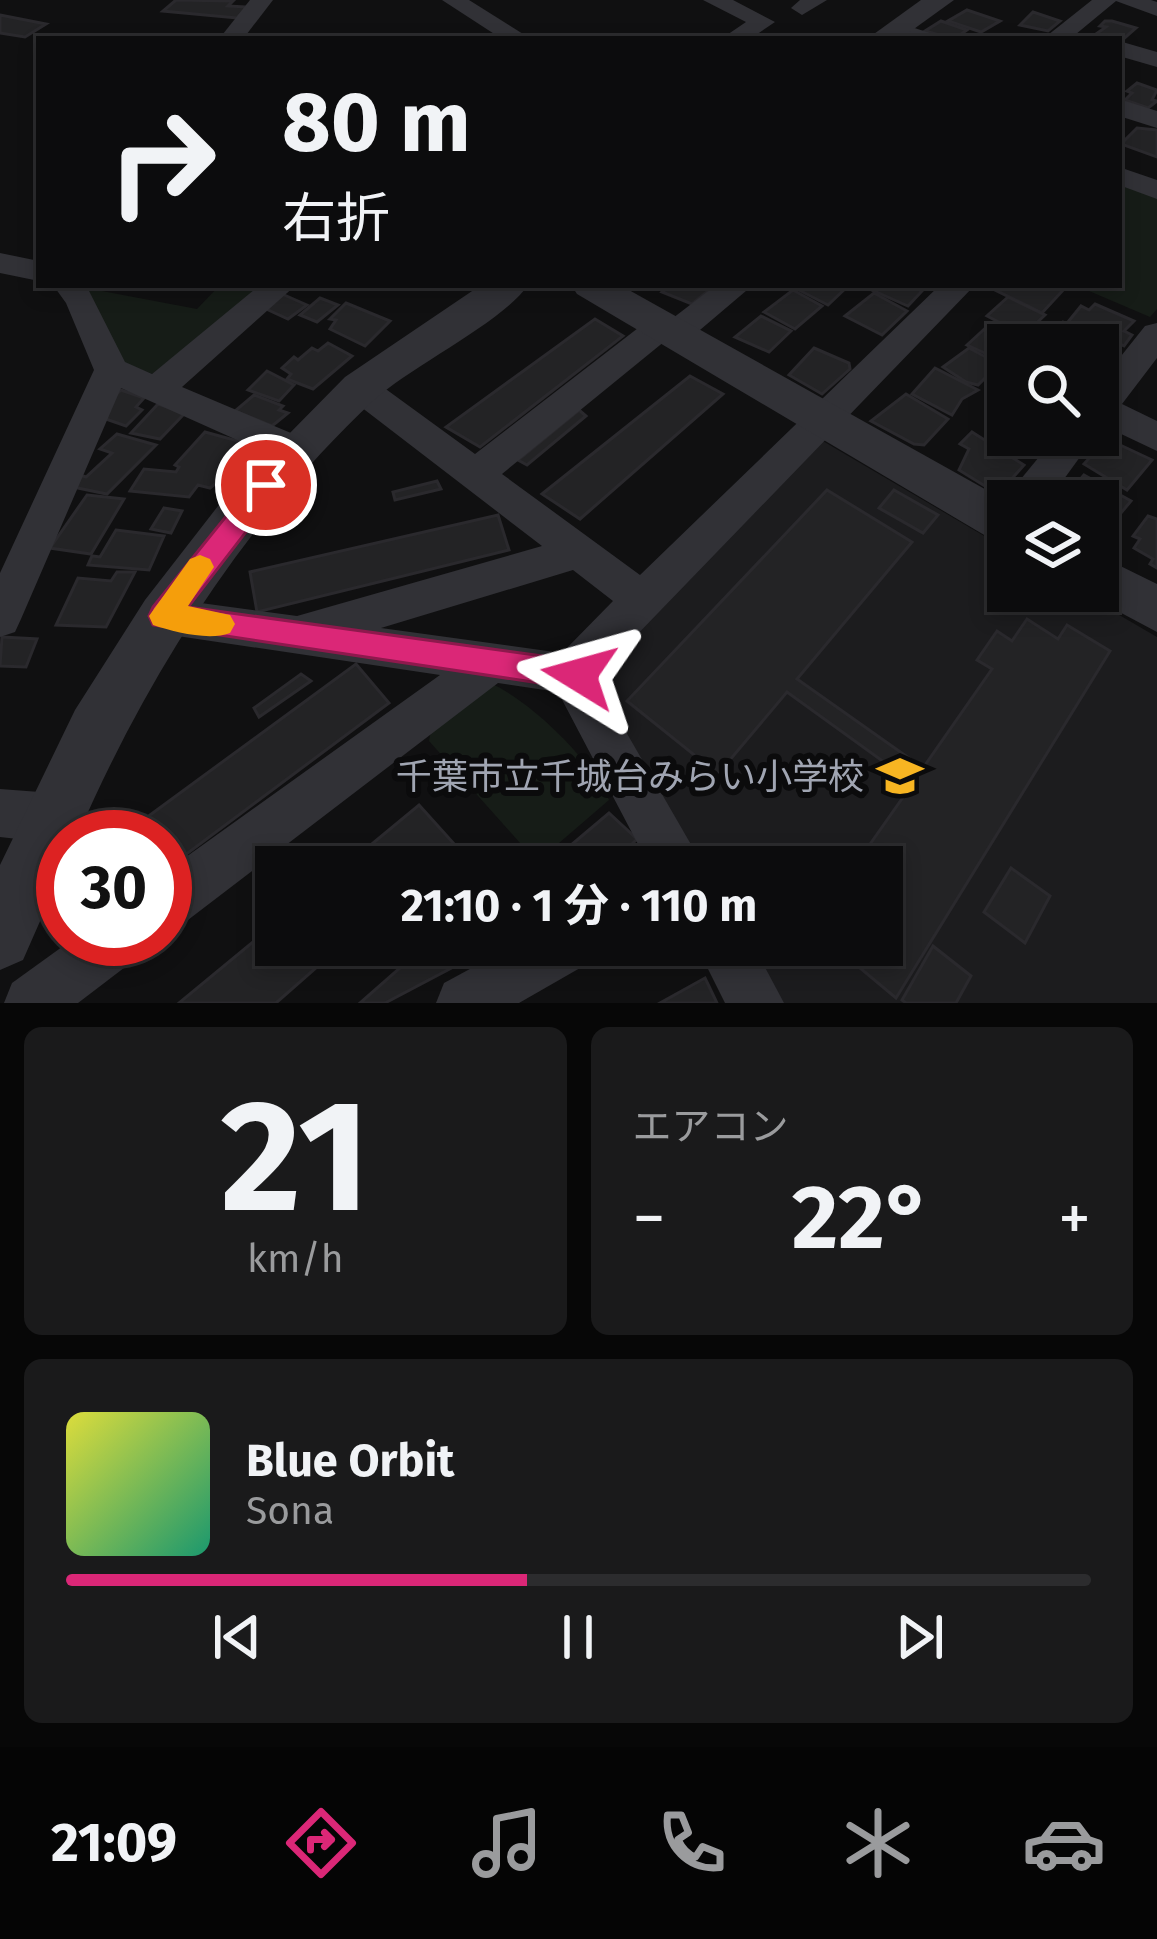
<!DOCTYPE html>
<html lang="ja">
<head>
<meta charset="utf-8">
<style>
	:root { --surface:#0c0c0d; --page:#1a1a1b; --text:#f1f3f6; --muted:#9a9b9d; --line:#2c2c2e; --accent:#db2777 }
	body { margin:0; font-family:"Fira Sans","Noto Sans JP",sans-serif; background:var(--page); color:var(--text); height:100vh; display:flex; flex-direction:column; font-size:45px; white-space:nowrap }
	* { box-sizing:border-box; margin:0 }
	p { font-size:39px; color:var(--muted) }
	.icon { flex:none; width:66px; height:66px; fill:none; stroke:currentColor; stroke-width:2; stroke-linecap:round; stroke-linejoin:round }
	.map { position:relative; height:1003px; overflow:hidden }
	.details { display:flex; flex-direction:column; gap:24px; padding:24px; background:#070707; flex:1 }
	.details>* { flex:none }
	.top-card { position:absolute; left:36px; top:36px; width:1086px; height:252px; border-radius:0px; box-shadow:0 6px 18px #0003,0 0 0 3px var(--line); background:#0c0c0d; color:var(--text); overflow:hidden }
	.buttons { position:absolute; left:987px; top:324px; display:grid; gap:24px }
	.buttons a { display:grid; place-items:center; width:132px; height:132px; border-radius:0px; background:var(--surface); box-shadow:0 6px 18px #0003,0 0 0 3px var(--line); font-size:60px }
	.speed { position:absolute; left:36px; top:810px; display:flex; gap:24px; font-size:60px; font-weight:700; text-align:center }
	.speed>* { display:grid; place-content:center; width:156px; height:156px; border-radius:50%; background:var(--surface); box-shadow:0 6px 18px #0003,0 0 0 3px var(--line); line-height:1 }
	.speed .limit { border:18px solid #d22; background:#fff; color:#111 }
	.pin { position:absolute; display:grid; place-items:center; width:102px; height:102px; color:#fff; margin:-51px; border:6px solid #fff; border-radius:50%; box-shadow:0 3px 12px #0007 }
	.me { position:absolute; width:132px; margin:-66px; rotate:278deg; stroke-linejoin:round; filter:drop-shadow(0 0 9px #0008) }
	.turn { display:flex; align-items:center; gap:42px; height:252px; padding:0 48px; font-size:54px }
	.turn .icon { width:156px; height:156px; stroke-width:2.5 }
	.turn b { display:block; font-size:84px; line-height:102px }
	.big { font-size:90px; font-weight:700; line-height:1.1 }
	.details .widget { flex:1; display:flex; flex-direction:column; justify-content:center; gap:18px; min-width:0; padding:0 42px; border-radius:18px; background:var(--page) }
	.details .dial { align-items:center; gap:0 }
	.dial b { font-size:156px; line-height:1 }
	.song { display:flex; align-items:center; gap:36px }
	.cover { width:144px; height:144px; border-radius:18px; background:linear-gradient(135deg,hsl(60 70% 55%),hsl(160 70% 35%)) }
	.played { height:12px; border-radius:6px; background:linear-gradient(90deg,var(--accent) 45%,var(--line) 45%) }
	.keys { display:flex; justify-content:space-around; direction:ltr }
	.heat { display:flex; justify-content:space-between; align-items:center; font-size:66px; direction:ltr }
	.details .tiles { flex:1; display:grid; gap:24px; grid-template-columns:1fr 1fr }
	.widget:last-child { grid-column:span 2 }
	.trip { position:absolute; left:255px; top:846px; width:648px; height:120px; border-radius:0px; background:var(--surface); box-shadow:0 6px 18px #0003,0 0 0 3px var(--line); font-weight:700; line-height:120px; text-align:center }
	.tabs { display:flex; height:192px; justify-content:space-around; align-items:center; background:#050505; color:var(--muted) }
	.tabs .icon { width:84px; height:84px }
	.tabs .current { color:var(--accent) }
	.tabs b { font-size:54px; color:var(--text) }
	.map>svg:first-child { display:block }
	.built { fill:#1c1c1e }
	.green { fill:#161c17 }
	.building { fill:#232325; stroke:#2a292d; stroke-width:3 }
	.lines { fill:none; stroke-linecap:round; stroke-linejoin:round }
	.minor { fill:#313136; fill-rule:evenodd }
	.tertiary { fill:#313136; fill-rule:evenodd }
	.route { fill:#db2777; stroke:#8e194d; stroke-width:3 }
	.slow { fill:#f59e0b }
	.labels { text-anchor:middle; stroke-width:12; stroke-linejoin:round; paint-order:stroke }
	.near-poi-label { font-size:36px; fill:#a0a5b2; stroke:#0b0b0c; text-anchor:end }
</style>
</head>
<body>
<div class="map">
<svg width="1157" height="1003" viewBox="0 0 1157 1003">
	<rect width="100%" height="100%" fill="#101011"/>
	<!-- built -->
	<polygon class="built" points="816,437 1008,550 1008,591 1078,591 1157,637 1157,1003 778,1003 744,945 882,945 882,867 697,867 588,685"/>
	<!-- green -->
	<g class="green">
		<polygon points="1119,181 1157,195 1157,309 1150,317 1075,285 1119,285"/>
		<polygon points="220,285 266,285 152,374 117,360 86,288 197,309"/>
		<path d="M 490,683 C 531,701 590,759 609,800 L 537,862 L 429,741 L 432,725 Z"/>
	</g>
	<!-- building -->
	<g class="building">
		<polygon points="176,0 233,1 228,6 247,7 237,18 163,11"/>
		<polygon points="967,10 1000,21 981,32 948,21"/>
		<polygon points="1033,12 1060,21 1048,31 1020,25"/>
		<polygon points="0,15 46,24 25,37 0,33"/>
		<polygon points="941,21 967,30 954,39 925,31"/>
		<polygon points="1105,21 1112,21 1136,28 1120,42 1096,34 1106,27 1100,26"/>
		<polygon points="1137,83 1157,90 1152,100 1157,101 1148,108 1125,100 1132,93 1127,91"/>
		<polygon points="1137,128 1157,130 1157,157 1121,144"/>
		<polygon points="670,285 707,285 712,288 692,304 662,292"/>
		<polygon points="789,285 849,285 828,305"/>
		<polygon points="873,285 918,285 916,288 922,291 908,306 872,290"/>
		<polygon points="994,285 1057,285 1064,289 1042,313 991,288"/>
		<polygon points="793,290 822,306 795,329 764,312"/>
		<polygon points="874,293 907,311 882,335 845,316"/>
		<polygon points="282,294 307,305 288,319 264,308"/>
		<polygon points="1008,297 1045,315 1024,335 987,316"/>
		<polygon points="320,298 338,305 317,322 300,315"/>
		<polygon points="346,303 390,321 365,346 330,329 336,320 330,319"/>
		<polygon points="1095,304 1134,321 1124,331 1132,335 1124,346 1068,322 1081,306 1089,310"/>
		<polygon points="761,316 791,331 769,352 735,337"/>
		<polygon points="595,319 623,336 480,447 446,427"/>
		<polygon points="1063,322 1099,340 1094,345 1062,345 1048,336"/>
		<polygon points="991,323 1022,337 1008,345 1000,360 967,345"/>
		<polygon points="328,343 352,356 313,389 287,379 291,374 282,368 294,357 298,360 312,348 318,351"/>
		<polygon points="814,348 849,363 850,369 822,394 789,375"/>
		<polygon points="969,348 999,364 978,385 966,382 943,367"/>
		<polygon points="935,368 978,390 962,399 952,415 912,394"/>
		<polygon points="267,371 294,385 279,401 248,390"/>
		<polygon points="690,376 723,394 580,519 542,494"/>
		<polygon points="121,390 144,398 136,407 142,410 126,426 94,415"/>
		<polygon points="906,394 948,419 924,445 914,444 871,421"/>
		<polygon points="254,395 283,406 279,410 288,413 272,426 235,411"/>
		<polygon points="158,404 185,413 160,439 131,433"/>
		<polygon points="579,410 586,416 527,465 518,460"/>
		<polygon points="1008,414 1008,435 1047,435 1026,456 993,437 998,433 993,430"/>
		<polygon points="205,432 249,444 225,476 210,488 198,485 189,497 130,491 144,469 176,472 179,467 175,465"/>
		<polygon points="972,432 1024,465 998,494 959,470 969,449 960,444"/>
		<polygon points="117,434 156,445 107,494 68,486 77,474 86,477 112,453 100,449"/>
		<polygon points="1118,444 1152,460 1127,490 1084,464 1093,454 1099,457"/>
		<polygon points="1084,475 1131,501 1110,526 1116,529 1103,544 1098,541 1098,501 1054,501 1061,493 1066,496"/>
		<polygon points="437,481 441,489 395,500 393,492"/>
		<polygon points="827,490 912,542 797,679 923,768 992,669 977,660 997,631 1012,641 1027,619 1058,639 1067,625 1110,651 896,998 842,953 847,945 882,945 882,867 854,867 913,783 787,692 718,774 627,701"/>
		<polygon points="894,490 938,515 923,533 879,508"/>
		<polygon points="87,495 124,499 91,554 50,548"/>
		<polygon points="164,508 182,511 171,533 151,529"/>
		<polygon points="498,515 509,550 257,612 250,572"/>
		<polygon points="1148,516 1157,519 1157,568 1150,564 1153,559 1134,548 1140,539 1133,536"/>
		<polygon points="116,530 164,536 149,570 88,565 92,556 100,557"/>
		<polygon points="117,572 135,572 106,627 56,625 78,578 111,581"/>
		<polygon points="2,637 37,639 26,667 0,666"/>
		<polygon points="356,664 389,703 165,870 165,837 120,837"/>
		<polygon points="301,674 311,681 259,717 254,708"/>
		<polygon points="419,805 456,846 431,867 344,867"/>
		<polygon points="609,813 637,839 609,867 545,867"/>
		<polygon points="1011,868 1050,896 1025,943 984,912"/>
		<polygon points="276,923 276,945 342,945 276,1003 179,1003"/>
		<polygon points="426,945 471,945 478,954 385,1003 360,1003"/>
		<polygon points="933,946 971,976 956,1003 906,1003 902,1000"/>
		<polygon points="705,978 717,1003 660,1003"/>
	</g>
	<g class="lines">
		<!-- minor -->
		<g class="minor">
			<polygon points="250,0 273,0 243,39 219,39"/>
			<polygon points="442,0 469,0 531,39 502,39"/>
			<polygon points="703,0 733,0 775,22 750,39 721,39 746,22"/>
			<polygon points="800,0 827,0 802,15 791,8"/>
			<polygon points="1092,0 1151,0 1157,2 1157,16 1116,1 1070,39 1043,39"/>
			<polygon points="896,22 933,34 937,39 888,34 884,29"/>
			<polygon points="1119,41 1157,52 1157,67 1119,56"/>
			<polygon points="1119,99 1157,111 1157,128 1119,116"/>
			<polygon points="1119,167 1157,180 1157,199 1119,185"/>
			<polygon points="0,253 39,261 39,281 0,273"/>
			<polygon points="53,285 86,285 125,362 152,374 260,285 296,285 182,387 310,441 316,451 310,461 297,465 284,461 121,388 21,619 15,632 0,637 0,573 94,370 66,303"/>
			<path d="M 716,285 L 753,285 L 687,341 L 665,341 L 502,474 L 640,575 L 940,285 L 975,285 L 601,672 L 603,692 L 704,867 L 650,867 L 558,692 L 498,683 L 184,923 L 165,930 L 165,872 L 440,675 L 164,634 L 149,629 L 143,616 L 149,603 L 164,598 L 297,616 L 542,546 L 348,397 L 342,388 L 348,379 L 360,376 L 372,379 L 475,454 L 651,318 L 673,318 ZM 573,570 L 613,601 L 562,653 L 381,628 Z"/>
			<polygon points="1157,323 1157,358 1122,404 1157,421 1157,451 1098,423 1098,385 1145,326"/>
			<polygon points="1057,435 1096,435 1048,501 1008,504 1012,490"/>
			<polygon points="0,789 53,793 71,801 78,818 71,835 53,843 0,837"/>
			<polygon points="73,939 145,939 137,958 78,1003 4,1003 12,983"/>
			<polygon points="514,945 595,945 587,964 519,1003 436,1003 444,983"/>
			<polygon points="696,945 753,945 784,1003 725,1003"/>
		</g>
		<!-- tertiary -->
		<g class="tertiary">
			<polygon points="921,0 954,0 900,39 867,39"/>
			<path d="M 481,285 L 528,285 C 503,322 411,366 374,400 C 244,522 147,675 77,837 L 63,837 L 63,869 L 23,960 L 0,970 L 0,865 L 75,710 L 145,600 L 218,506 L 345,377 Z"/>
			<polygon points="571,285 620,285 1008,502 1008,544 991,539 577,294"/>
			<polygon points="1098,555 1157,584 1157,632 1080,591 1098,591"/>
		</g>
	</g>
	<!-- route -->
	<polygon class="route" points="266,475 276,478 280,485 276,493 188,607 579,661 590,665 595,675 590,685 579,689 153,625 149,616 153,607 257,478"/>
	<!-- slow -->
	<path class="slow" d="M 200,555 L 210,559 L 214,567 L 188,606 L 230,615 L 235,624 L 230,633 C 209,641 174,632 153,625 L 149,616 L 190,559 Z"/>
	<!-- icons -->
	<defs>
		<g id="school-bare" transform="scale(3.6)"><path d="M0-5L7-2L0 1L-7-2ZM-4 1L0 2.5L4 1V4Q0 6-4 4Z" fill="#f7b522" stroke="#0b0b0c" stroke-width="2.5" paint-order="stroke"/></g>
	</defs>
	<g fill-rule="evenodd">
		<use href="#school-bare" x="900" y="776"/>
	</g>
	<g class="labels">
		<!-- near-poi labels -->
		<g class="near-poi-label">
			<text x="864" y="789">千葉市立千城台みらい小学校</text>
		</g>
	</g>
</svg>
<div class="buttons">
<a><svg class="icon" aria-label="search" viewBox="0 0 24 24"><circle cx="10" cy="10" r="6"/><path d="M15 15l6 6"/></svg></a>
<a><svg class="icon" aria-label="layers" viewBox="0 0 24 24"><path d="M12 4l9 5-9 5-9-5zM3 14l9 5 9-5"/></svg></a>
</div>
<div class="speed"><div class="limit">30</div></div>
<div class="pin" style="left:266px;top:485px;background:#d93025"><svg class="icon" aria-label="arrive" viewBox="0 0 24 24"><path d="M6 21V4h12l-3 4 3 4H6"/></svg></div>
<svg class="me" style="left:579px;top:675px" viewBox="-20 -20 40 40"><path d="M0-17L14 15 0 8-14 15z" fill="#db2777" stroke="#fff" stroke-width="4"/></svg>
<div class="trip">21:10 · 1 分 · 110 m</div>
<div class="top-card">
<div class="turn"><svg class="icon" aria-label="right" viewBox="0 0 24 24"><path d="M7 20v-9h11M14 6l5 5-5 5"/></svg><div><b>80 m</b>右折</div></div>
</div>
</div>
<section class="details">
<div class="tiles">
<div class="widget dial"><b>21</b><p>km/h</p></div>
<div class="widget"><p>エアコン</p>
<div class="heat"><a>−</a><b class="big">22°</b><a>+</a></div>
</div>
<div class="widget">
<div class="song"><i class="cover"></i><div><b>Blue Orbit</b><p>Sona</p></div></div>
<div class="played"></div>
<div class="keys"><svg class="icon" aria-label="previous" viewBox="0 0 24 24"><path d="M18 5L8 12l10 7zM5 5v14"/></svg><svg class="icon" aria-label="pause" viewBox="0 0 24 24"><path d="M8 5v14M16 5v14"/></svg><svg class="icon" aria-label="next" viewBox="0 0 24 24"><path d="M6 5l10 7-10 7zM19 5v14"/></svg></div>
</div>
</div>
</section>
<nav class="tabs">
<b>21:09</b>
<svg class="icon current" aria-label="directions" viewBox="0 0 24 24"><path d="M12 3l9 9-9 9-9-9zM9 14v-3h6M13 9l2 2-2 2"/></svg>
<svg class="icon" aria-label="music" viewBox="0 0 24 24"><path d="M9 18V5l10-2v13"/><circle cx="6" cy="18" r="3"/><circle cx="16" cy="16" r="3"/></svg>
<svg class="icon" aria-label="phone" viewBox="0 0 24 24"><path d="M5 4h4l2 5-3 2q2 4 5 5l2-3 5 2v4C11 20 4 13 5 4z"/></svg>
<svg class="icon" aria-label="climate" viewBox="0 0 24 24"><path d="M12 3v18M4 7l16 10M4 17L20 7"/></svg>
<svg class="icon" aria-label="car" viewBox="0 0 24 24"><path d="M5 17H2v-5l4-1 3-4h7l3 4 3 1v5h-3M9 17h6M6 11h13"/><circle cx="7" cy="17" r="2"/><circle cx="17" cy="17" r="2"/></svg>
</nav>
</body>
</html>
